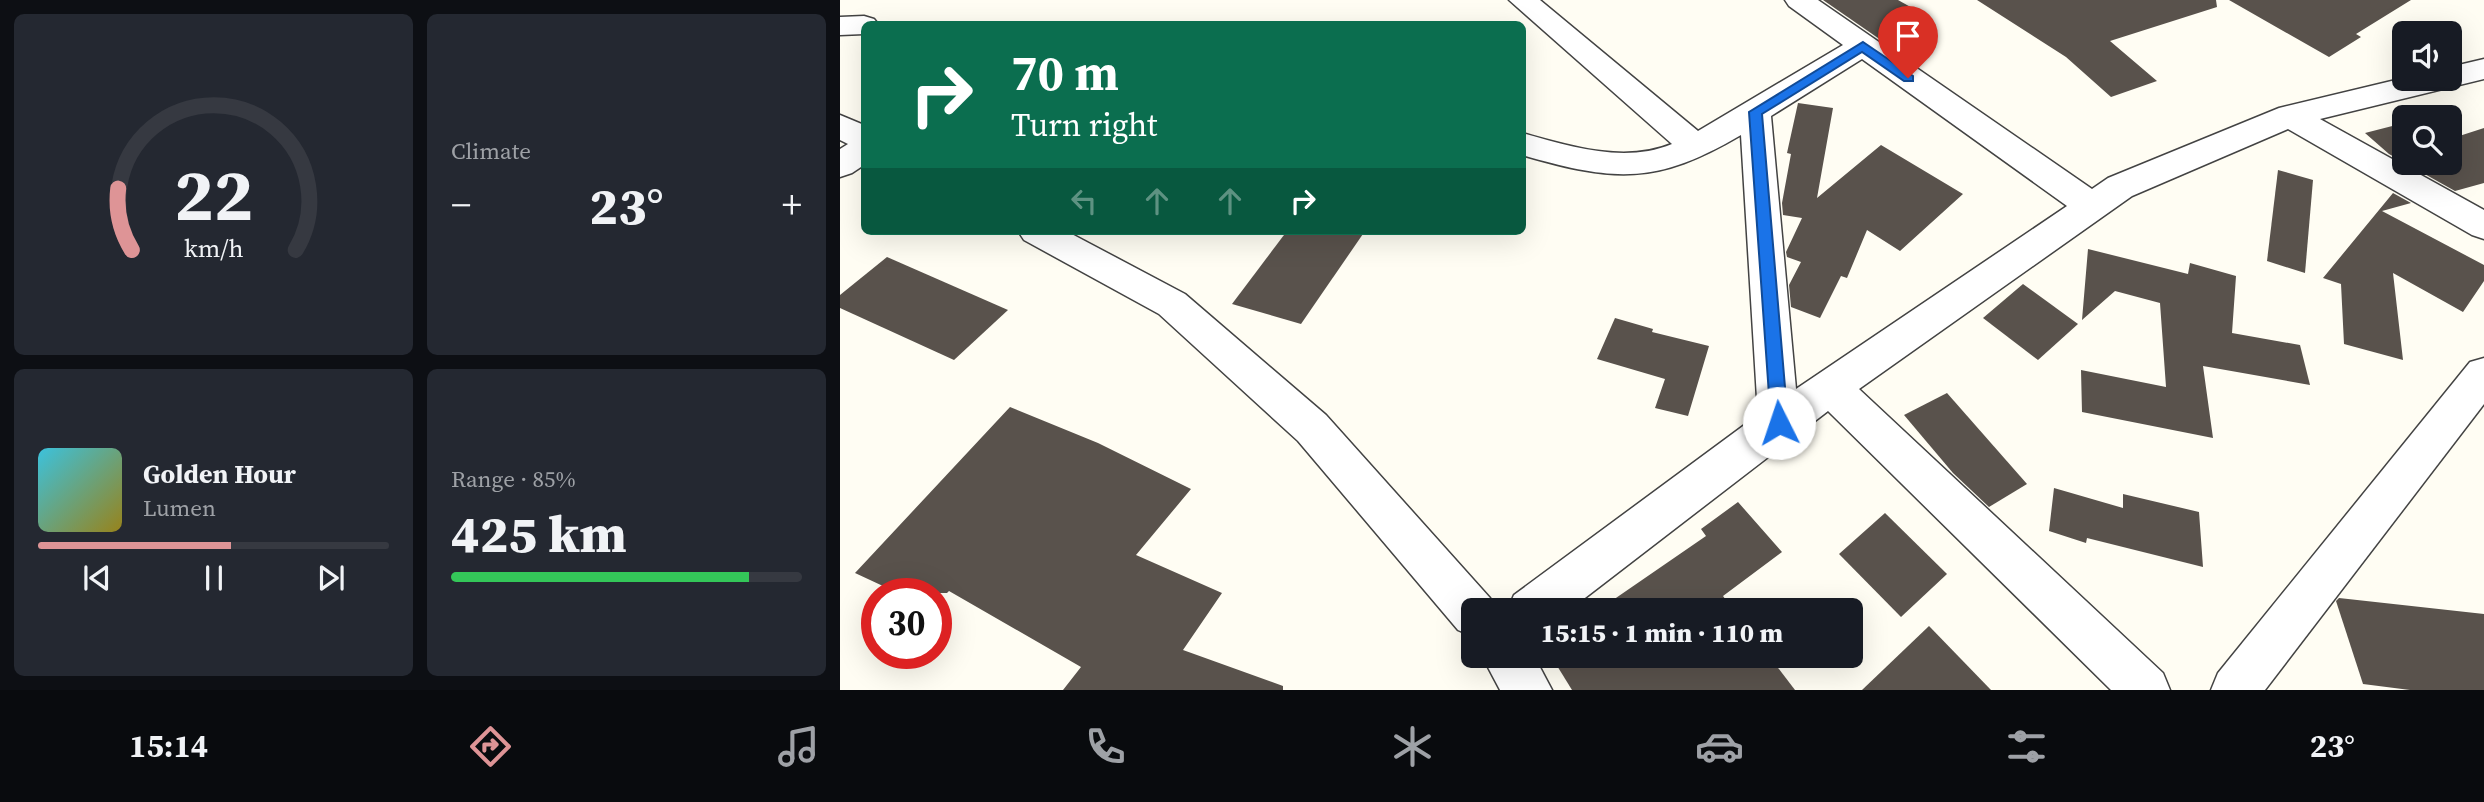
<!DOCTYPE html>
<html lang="en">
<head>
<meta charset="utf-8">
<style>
	:root { --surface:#171b24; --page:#242831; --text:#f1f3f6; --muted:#9ea1a6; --line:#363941; --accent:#de9496 }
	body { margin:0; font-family:"Source Serif 4",serif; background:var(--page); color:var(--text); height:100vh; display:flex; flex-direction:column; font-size:26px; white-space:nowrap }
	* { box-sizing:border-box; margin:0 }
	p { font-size:23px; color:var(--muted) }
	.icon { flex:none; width:38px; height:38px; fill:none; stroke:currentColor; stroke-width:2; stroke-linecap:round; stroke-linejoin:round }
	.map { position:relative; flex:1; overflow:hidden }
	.panel { display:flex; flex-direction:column; gap:14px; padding:14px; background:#0d0f14; width:840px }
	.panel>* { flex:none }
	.banner { position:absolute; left:21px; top:21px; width:665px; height:214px; border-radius:10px; box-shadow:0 7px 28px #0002; background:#0b6e4f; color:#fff; overflow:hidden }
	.tools { position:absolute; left:1552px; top:21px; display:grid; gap:14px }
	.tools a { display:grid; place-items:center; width:70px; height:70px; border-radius:10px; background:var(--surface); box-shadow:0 7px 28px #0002; font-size:35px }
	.speed { position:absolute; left:21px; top:578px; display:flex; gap:14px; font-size:35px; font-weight:700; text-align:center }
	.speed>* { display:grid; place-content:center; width:91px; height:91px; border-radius:50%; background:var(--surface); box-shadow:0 7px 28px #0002; line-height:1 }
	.speed .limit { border:10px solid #d22; background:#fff; color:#111 }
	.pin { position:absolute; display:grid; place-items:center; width:60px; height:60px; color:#fff; margin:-72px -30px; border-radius:50% 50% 50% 0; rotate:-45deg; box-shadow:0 0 7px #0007 }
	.pin .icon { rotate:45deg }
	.me { position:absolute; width:77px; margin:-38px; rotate:356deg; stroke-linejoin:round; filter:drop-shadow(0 0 5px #0008) }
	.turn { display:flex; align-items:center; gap:24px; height:147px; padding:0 35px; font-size:32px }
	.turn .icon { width:91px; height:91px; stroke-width:2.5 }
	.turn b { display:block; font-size:49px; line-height:60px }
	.lanes { display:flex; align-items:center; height:66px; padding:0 35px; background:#0003; justify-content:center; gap:35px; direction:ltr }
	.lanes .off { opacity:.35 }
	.big { font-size:52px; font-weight:800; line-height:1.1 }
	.panel .tile { flex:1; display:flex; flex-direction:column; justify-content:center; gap:10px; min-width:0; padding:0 24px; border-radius:10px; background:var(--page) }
	.panel .dial { align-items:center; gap:0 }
	.dial svg { height:182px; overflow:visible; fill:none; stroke:var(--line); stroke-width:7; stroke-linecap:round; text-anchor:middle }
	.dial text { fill:var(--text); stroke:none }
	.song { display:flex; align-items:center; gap:21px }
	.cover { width:84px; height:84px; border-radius:10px; background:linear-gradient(135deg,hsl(190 70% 55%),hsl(50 70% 35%)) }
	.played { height:7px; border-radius:4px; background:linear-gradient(90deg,var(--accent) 55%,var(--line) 55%) }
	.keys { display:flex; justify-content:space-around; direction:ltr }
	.heat { display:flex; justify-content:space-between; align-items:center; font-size:38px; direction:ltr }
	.charge { height:10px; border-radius:5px; background:linear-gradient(90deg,#34c759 85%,var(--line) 0) }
	.panel .tiles { flex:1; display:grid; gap:14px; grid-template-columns:repeat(2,1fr) }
	.trip { position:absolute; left:621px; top:598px; width:402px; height:70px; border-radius:10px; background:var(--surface); box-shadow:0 7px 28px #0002; font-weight:800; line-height:70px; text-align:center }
	.tabs { display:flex; height:112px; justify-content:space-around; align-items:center; background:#090b0e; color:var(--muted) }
	.tabs .icon { width:49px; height:49px }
	.tabs .on { color:var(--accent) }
	.tabs b { font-size:32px; color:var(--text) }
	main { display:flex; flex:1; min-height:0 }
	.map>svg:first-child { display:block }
	.building { fill:#59524c }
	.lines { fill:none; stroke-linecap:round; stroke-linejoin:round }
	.street-casing { stroke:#434343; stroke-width:3 }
	.street { fill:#fff; fill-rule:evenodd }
	.route { fill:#1a73e8; stroke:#114b97; stroke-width:2 }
</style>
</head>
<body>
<main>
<section class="panel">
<div class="tiles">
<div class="tile dial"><svg viewBox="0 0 100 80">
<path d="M14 69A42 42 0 1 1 86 69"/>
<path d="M14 69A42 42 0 0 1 8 42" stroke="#de9496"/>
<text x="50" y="56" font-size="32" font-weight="700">22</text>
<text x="50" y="72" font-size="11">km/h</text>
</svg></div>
<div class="tile"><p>Climate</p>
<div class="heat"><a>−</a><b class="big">23°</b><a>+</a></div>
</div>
<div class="tile">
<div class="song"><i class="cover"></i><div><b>Golden Hour</b><p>Lumen</p></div></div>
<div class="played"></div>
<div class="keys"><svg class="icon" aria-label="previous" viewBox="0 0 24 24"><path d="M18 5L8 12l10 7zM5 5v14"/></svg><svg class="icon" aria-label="pause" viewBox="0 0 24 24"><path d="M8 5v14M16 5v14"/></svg><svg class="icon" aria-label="next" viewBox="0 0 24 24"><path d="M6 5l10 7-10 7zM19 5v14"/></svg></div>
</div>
<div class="tile"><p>Range · 85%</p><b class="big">425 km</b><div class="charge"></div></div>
</div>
</section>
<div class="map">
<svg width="1644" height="690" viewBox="0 0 1644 690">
	<rect width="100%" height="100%" fill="#fffdf3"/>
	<!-- building -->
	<g class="building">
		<polygon points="983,0 1058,0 1092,19 1051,47"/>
		<polygon points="1137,0 1376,0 1377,7 1270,41 1317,81 1271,97 1226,57"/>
		<polygon points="1389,0 1571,0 1516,34 1521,37 1489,57"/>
		<polygon points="958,103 993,108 977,198 1041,145 1123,194 1060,251 1027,230 1007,278 1001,276 980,318 951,307 949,285 961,262 947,257 946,252 962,218 943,215 942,203 951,154 947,153"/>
		<polygon points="1564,123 1564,163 1610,163 1610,139 1644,128 1644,183 1615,191 1549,154 1525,133"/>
		<polygon points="1438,170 1473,180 1465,273 1427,261"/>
		<polygon points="1553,193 1571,203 1542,211 1644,265 1644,281 1623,312 1553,273 1563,360 1504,344 1501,284 1483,278"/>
		<polygon points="447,231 525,231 461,324 392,304"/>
		<polygon points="1248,249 1348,274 1350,263 1396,276 1392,333 1460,345 1470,385 1363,366 1373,438 1242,412 1241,370 1326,387 1320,303 1275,291 1242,320"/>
		<polygon points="47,257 168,310 114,360 0,308 0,295"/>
		<polygon points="1183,284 1238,324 1198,360 1143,318"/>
		<polygon points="775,318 813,329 812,332 869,346 848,416 815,408 825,379 757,359"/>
		<polygon points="1107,393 1187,484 1149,507 1113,473 1064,415"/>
		<polygon points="170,407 258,443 351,489 296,555 382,593 343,650 443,686 443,690 223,690 241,667 109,591 107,593 58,593 15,573"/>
		<polygon points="1214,488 1283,508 1283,494 1359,512 1363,567 1247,538 1246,543 1209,531"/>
		<polygon points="898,502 942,552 883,596 894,611 757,611 866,536 861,529"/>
		<polygon points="1045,513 1107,574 1061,617 999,554"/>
		<polygon points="1499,598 1644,614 1644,690 1570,690 1523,684 1496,601"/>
		<polygon points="1089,626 1151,690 1022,690"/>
		<polygon points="711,656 929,656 955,690 732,690"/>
	</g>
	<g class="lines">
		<!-- street casing -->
		<g class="street-casing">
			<g id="street">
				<path d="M 669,0 L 700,0 L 858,131 L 1003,45 L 949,6 L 945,0 L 978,0 L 1252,189 L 1268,178 L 1439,108 L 1564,78 L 1610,79 L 1610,67 L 1644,59 L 1644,79 L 1480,119 L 1644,210 L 1644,239 L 1632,235 L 1448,129 L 1292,196 L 1019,389 L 1323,673 L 1330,690 L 1271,690 L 988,411 L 728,611 L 667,611 L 674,595 L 918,415 L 901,135 C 816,185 775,182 682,155 L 682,133 C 729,146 784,164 832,144 ZM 1022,59 L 1227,206 L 956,389 L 931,116 Z"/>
				<polygon points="24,16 34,19 38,24 24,24 24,34 0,35 0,17"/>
				<polygon points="0,115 24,125 24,165 12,173 0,177 0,149 8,144 0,140"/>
				<polygon points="178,231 226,231 345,294 486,415 650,598 656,611 634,611 634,637 618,630 458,441 319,314 184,240"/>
				<polygon points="1644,358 1644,404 1425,690 1371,690 1378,673 1630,362"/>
				<polygon points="642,656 694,656 712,690 660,690"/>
			</g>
		</g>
		<!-- street -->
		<use href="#street" class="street"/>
	</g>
	<!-- route -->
	<polygon class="route" points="1023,42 1073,76 1073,81 1064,81 1022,52 922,114 948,423 945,429 939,431 933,429 931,423 909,112"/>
</svg>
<div class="tools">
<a><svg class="icon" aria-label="sound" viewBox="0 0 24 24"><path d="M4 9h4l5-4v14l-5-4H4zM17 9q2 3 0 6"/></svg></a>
<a><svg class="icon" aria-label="search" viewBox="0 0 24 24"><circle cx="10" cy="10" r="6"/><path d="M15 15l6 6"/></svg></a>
</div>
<div class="speed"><div class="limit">30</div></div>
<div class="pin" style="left:1068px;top:78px;background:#d93025"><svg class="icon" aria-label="arrive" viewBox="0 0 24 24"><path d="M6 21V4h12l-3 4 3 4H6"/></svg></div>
<svg class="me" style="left:939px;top:423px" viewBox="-20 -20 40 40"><circle r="19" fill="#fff"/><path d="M0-13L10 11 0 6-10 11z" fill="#1a73e8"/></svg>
<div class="trip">15:15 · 1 min · 110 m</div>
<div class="banner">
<div class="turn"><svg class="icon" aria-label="right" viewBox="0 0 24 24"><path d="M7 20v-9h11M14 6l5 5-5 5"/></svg><div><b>70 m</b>Turn right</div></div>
<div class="lanes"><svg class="icon off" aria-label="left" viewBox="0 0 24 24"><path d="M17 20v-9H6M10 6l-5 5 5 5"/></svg><svg class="icon off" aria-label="ahead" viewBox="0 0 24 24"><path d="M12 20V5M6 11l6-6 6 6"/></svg><svg class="icon off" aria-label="ahead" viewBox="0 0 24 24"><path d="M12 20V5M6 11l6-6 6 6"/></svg><svg class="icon" aria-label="right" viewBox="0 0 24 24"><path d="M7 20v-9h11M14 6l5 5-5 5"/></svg></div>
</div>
</div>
</main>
<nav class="tabs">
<b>15:14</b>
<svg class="icon on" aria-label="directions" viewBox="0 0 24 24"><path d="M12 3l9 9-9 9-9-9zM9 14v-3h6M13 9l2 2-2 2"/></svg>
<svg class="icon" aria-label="music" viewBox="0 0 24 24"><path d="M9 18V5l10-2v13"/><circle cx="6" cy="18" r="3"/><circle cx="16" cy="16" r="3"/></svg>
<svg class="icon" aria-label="phone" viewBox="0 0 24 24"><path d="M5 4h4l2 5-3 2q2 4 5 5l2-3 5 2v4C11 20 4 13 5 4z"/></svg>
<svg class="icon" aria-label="climate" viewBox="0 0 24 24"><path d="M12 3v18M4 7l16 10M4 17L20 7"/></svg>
<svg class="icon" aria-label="car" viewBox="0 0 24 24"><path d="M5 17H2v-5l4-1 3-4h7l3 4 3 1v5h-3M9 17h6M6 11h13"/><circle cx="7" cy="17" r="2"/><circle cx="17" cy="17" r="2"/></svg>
<svg class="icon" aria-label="filters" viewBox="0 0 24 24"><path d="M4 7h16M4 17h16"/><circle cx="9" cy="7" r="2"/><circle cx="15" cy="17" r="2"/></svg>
<b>23°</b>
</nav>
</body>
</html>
